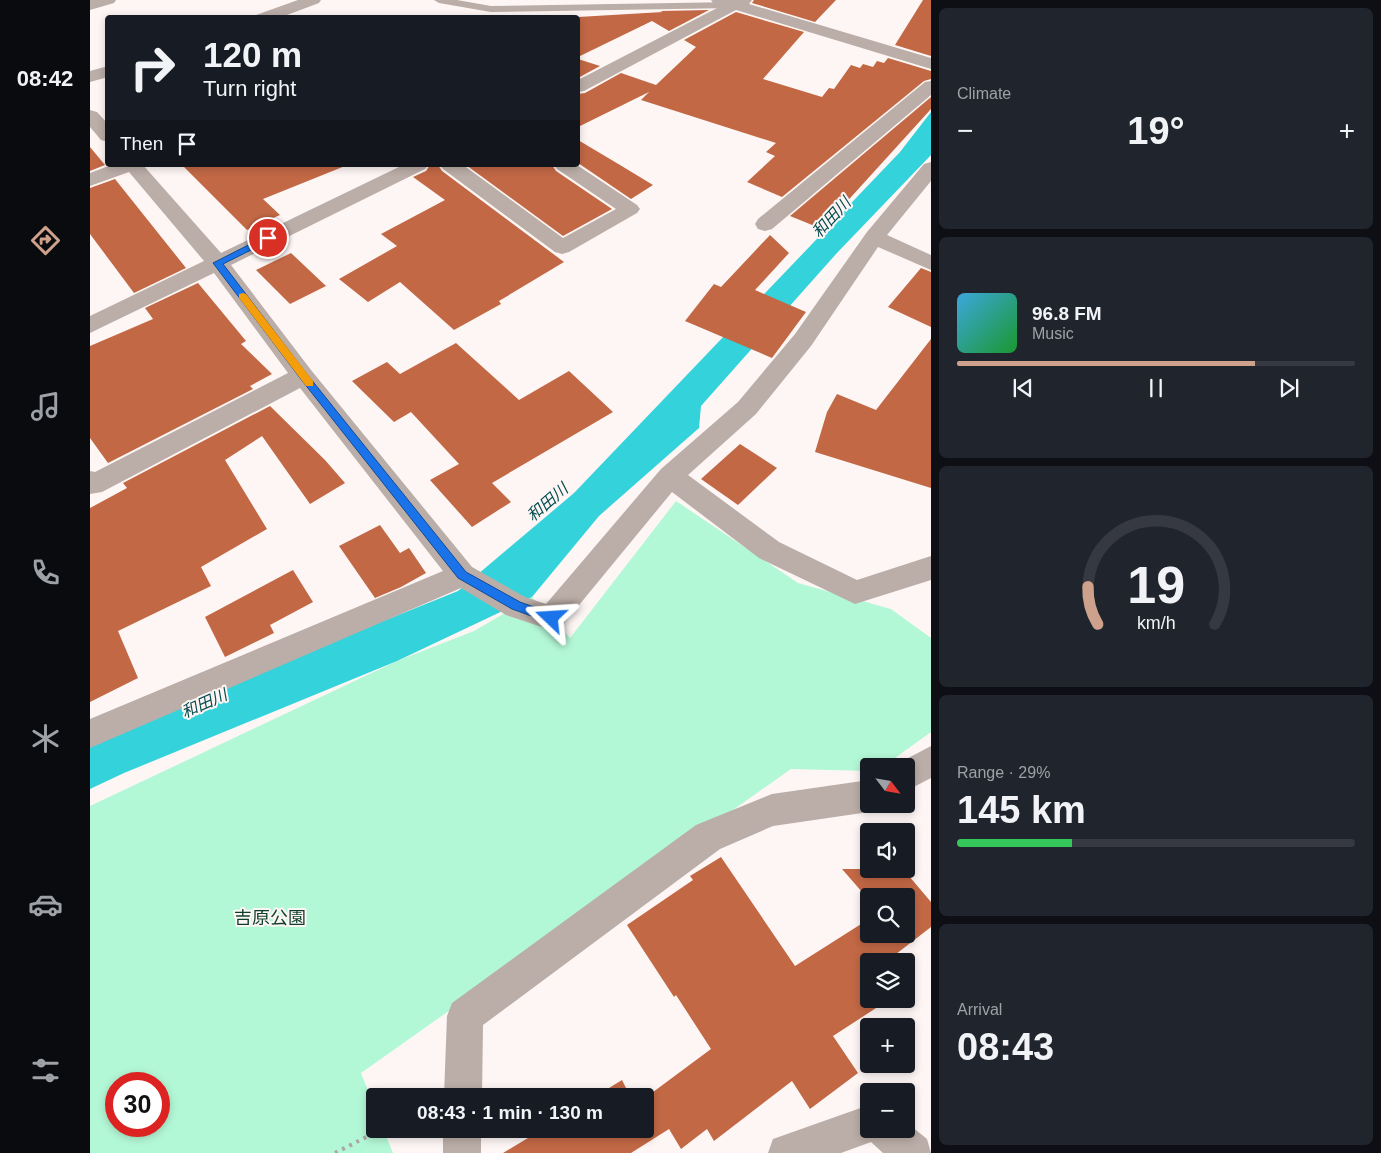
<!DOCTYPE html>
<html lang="en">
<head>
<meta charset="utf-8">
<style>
	:root { --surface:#171b24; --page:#20242c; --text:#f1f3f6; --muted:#9ea1a6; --line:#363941; --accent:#cda18b }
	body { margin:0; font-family:Helvetica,"Noto Sans JP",sans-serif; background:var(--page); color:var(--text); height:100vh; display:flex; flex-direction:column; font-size:19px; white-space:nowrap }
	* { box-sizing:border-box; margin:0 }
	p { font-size:16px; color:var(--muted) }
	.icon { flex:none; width:28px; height:28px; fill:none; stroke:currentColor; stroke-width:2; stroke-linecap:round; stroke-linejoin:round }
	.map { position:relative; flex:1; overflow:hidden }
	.side { display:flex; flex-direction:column; gap:8px; padding:8px; background:#0d0f14; width:450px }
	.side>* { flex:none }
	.banner { position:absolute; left:15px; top:15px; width:475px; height:152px; border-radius:5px; box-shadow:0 2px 8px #0003; background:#171b24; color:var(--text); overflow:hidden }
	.needle { width:32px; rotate:121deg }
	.controls { position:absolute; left:770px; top:758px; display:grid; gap:10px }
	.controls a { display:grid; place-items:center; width:55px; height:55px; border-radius:5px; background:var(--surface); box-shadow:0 2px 8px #0003; font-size:25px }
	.speed { position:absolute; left:15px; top:1072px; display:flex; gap:10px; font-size:25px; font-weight:700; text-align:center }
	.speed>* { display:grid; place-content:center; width:65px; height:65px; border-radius:50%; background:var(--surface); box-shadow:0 2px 8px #0003; line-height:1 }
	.speed .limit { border:8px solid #d22; background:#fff; color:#111 }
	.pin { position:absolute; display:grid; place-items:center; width:42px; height:42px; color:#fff; margin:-21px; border:2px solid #fff; border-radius:50%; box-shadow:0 1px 5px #0007 }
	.me { position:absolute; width:55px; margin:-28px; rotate:290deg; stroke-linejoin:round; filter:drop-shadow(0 0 4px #0008) }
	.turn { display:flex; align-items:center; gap:18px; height:105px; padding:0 15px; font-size:22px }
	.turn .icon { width:65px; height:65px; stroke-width:2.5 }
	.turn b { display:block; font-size:35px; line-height:42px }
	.then { display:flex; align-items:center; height:48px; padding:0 15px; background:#0003; gap:10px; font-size:19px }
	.big { font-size:38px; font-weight:800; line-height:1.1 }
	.side .card { flex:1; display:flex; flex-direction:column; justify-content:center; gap:8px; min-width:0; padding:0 18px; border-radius:8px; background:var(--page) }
	.side .dial { align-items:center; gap:0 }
	.dial svg { height:130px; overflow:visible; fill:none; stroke:var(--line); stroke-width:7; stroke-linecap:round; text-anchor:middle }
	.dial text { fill:var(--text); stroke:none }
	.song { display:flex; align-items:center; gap:15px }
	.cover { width:60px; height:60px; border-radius:8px; background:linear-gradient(135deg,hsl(200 70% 55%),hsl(130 70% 35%)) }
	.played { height:5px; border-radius:2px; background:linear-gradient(90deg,var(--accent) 75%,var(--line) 75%) }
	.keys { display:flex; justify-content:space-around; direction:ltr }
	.heat { display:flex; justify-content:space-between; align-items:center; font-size:28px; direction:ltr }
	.charge { height:8px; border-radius:4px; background:linear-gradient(90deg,#34c759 29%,var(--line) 0) }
	.trip { position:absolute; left:276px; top:1088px; width:288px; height:50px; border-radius:5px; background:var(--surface); box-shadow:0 2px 8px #0003; font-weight:800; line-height:50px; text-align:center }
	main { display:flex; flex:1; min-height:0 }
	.tab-bar { display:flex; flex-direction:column; width:90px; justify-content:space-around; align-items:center; background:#090b0e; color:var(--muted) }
	.tab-bar .icon { width:35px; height:35px }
	.tab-bar .selected { color:var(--accent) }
	.tab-bar b { font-size:22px; color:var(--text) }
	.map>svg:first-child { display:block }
	.green { fill:#b3f8d6; fill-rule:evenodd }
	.water { fill:#34d3dc }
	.building { fill:#c26845 }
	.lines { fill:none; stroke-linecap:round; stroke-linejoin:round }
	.path { stroke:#aea6a3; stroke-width:4; stroke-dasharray:3 5; stroke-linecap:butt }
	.lane { fill:#bbada7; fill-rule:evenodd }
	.street { fill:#bbada7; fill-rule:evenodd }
	.route { fill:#1a73e8; stroke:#114b97 }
	.slow { fill:#f59e0b }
	.labels { text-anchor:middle; stroke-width:4; stroke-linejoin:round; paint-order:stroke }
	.water-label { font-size:16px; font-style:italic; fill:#054b4f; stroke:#fdf6f4 }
	.near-park-label { font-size:18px; fill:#0f3f2c; stroke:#fdf6f4 }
</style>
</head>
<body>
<main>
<nav class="tab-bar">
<b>08:42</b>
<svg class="icon selected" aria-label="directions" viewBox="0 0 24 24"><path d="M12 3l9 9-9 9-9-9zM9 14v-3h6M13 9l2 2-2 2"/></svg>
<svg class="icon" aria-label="music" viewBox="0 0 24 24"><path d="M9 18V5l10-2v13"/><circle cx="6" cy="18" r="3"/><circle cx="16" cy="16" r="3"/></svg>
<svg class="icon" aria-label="phone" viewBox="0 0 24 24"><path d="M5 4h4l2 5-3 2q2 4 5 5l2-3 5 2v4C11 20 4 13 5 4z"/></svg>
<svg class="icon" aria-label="climate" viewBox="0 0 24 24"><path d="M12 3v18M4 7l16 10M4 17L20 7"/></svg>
<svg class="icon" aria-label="car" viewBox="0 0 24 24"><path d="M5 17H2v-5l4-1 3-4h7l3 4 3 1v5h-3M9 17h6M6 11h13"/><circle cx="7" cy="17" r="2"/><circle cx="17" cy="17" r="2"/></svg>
<svg class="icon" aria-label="filters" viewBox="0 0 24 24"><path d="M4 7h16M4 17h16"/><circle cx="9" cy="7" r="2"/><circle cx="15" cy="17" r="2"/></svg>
</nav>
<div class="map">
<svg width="841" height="1153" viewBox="0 0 841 1153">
	<rect width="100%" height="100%" fill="#fdf6f4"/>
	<!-- green -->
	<path class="green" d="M 586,501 L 708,583 L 801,609 L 841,638 L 841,732 L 794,766 L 779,766 L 779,771 L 701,769 L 271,1073 L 285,1108 L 285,1129 L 293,1129 L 303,1153 L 0,1153 L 0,806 L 307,661 L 384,631 L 442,597 L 480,638 ZM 26,1084 L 69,1084 L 69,1126 L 26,1126 Z"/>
	<!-- water -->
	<polygon class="water" points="841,112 841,155 746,254 611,406 609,428 509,516 442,597 307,661 34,773 0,789 0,746 134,685 368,591 484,493 810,152"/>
	<!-- building -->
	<g class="building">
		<polygon points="664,0 746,0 725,22 662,3"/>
		<polygon points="833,0 841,0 841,56 805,45"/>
		<polygon points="619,10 579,31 562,21 488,57 488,17 573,12 570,11"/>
		<polygon points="646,12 714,32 673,79 732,97 739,88 744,89 761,65 770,68 773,64 783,67 787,61 794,63 798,58 841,71 841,79 834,81 692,197 657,182 685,156 676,152 686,143 551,100 559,92 488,127 488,94 495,93 531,73 566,85 606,47 594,40"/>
		<polygon points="488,59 510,66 488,78"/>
		<polygon points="841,97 841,109 732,229 700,216"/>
		<polygon points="488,140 530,165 563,185 541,199 488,163"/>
		<polygon points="0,147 15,165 0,171"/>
		<polygon points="92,165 254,165 255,166 173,199 190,215 157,230"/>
		<polygon points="340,165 348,165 352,171 474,262 409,301 411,304 364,330 310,282 278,302 249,279 307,246 291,234 355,200 323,177 336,171"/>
		<polygon points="376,165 462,165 466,171 522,209 473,236"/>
		<polygon points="25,179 96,268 44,293 0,234 0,188"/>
		<polygon points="680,235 699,253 665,290 716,312 682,358 595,321 624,284 631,287"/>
		<polygon points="201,253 236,286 200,304 166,270"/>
		<polygon points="831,268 841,272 841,327 798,307"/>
		<polygon points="108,283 156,341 151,344 182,374 160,386 163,389 18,463 0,438 0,346 63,319 55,308"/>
		<polygon points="841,339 841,488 725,452 737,412 747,394 786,410"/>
		<polygon points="366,343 429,400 479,371 523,412 402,483 421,502 382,527 340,480 369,464 321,412 304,422 262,381 297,362 310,374"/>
		<polygon points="180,406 235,460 255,483 220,504 172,436 135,460 177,529 111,567 121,586 28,631 48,678 0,702 0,508 37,488 33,483"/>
		<polygon points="650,444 687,468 648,505 611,479"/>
		<polygon points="290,525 310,553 319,548 336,573 311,587 285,598 249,546"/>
		<polygon points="203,570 223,602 180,625 184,633 135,657 115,617"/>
		<polygon points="631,857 705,966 779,919 779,934 816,934 816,896 779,896 779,900 752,869 813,869 841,902 841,927 797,961 779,961 779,999 800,999 743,1036 768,1073 720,1109 702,1081 624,1141 617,1129 591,1149 579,1129 541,1153 413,1153 453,1129 555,1129 555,1098 621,1049 586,995 584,997 537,925 603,880 600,876"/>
		<polygon points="532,1080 540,1096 506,1096"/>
	</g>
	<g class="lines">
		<!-- path -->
		<polyline class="path" points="245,1153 292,1129"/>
		<!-- lane -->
		<polygon class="lane" points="344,0 367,0 401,6 645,2 650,5 645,8 401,12 349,3"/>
		<!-- street -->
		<g class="street">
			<polygon points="0,0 26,0 24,3 0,10"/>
			<polygon points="208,0 231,0 229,3 189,18 164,18 166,15"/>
			<polygon points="621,0 662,0 659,4 841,58 841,69 646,10 494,91 488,92 488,80 631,6 623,3"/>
			<polygon points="18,66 18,77 0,82 0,71"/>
			<polygon points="841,81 841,95 682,229 675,231 668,229 665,224 668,219 835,82"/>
			<polygon points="0,110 7,112 18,124 18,142 11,140 0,127"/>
			<polygon points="841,162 841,181 797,235 841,255 841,270 788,247 721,346 666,414 598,475 689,542 767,580 841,556 841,580 765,604 669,558 582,492 471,627 461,630 416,615 371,588 0,748 0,719 353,571 210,388 12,492 0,494 0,471 5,472 198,373 124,273 0,333 0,316 114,261 39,172 0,186 0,173 21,165 53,165 131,253 313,165 338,165 335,169 141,265 221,370 382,567 435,597 456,604 571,469 648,402 705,334 777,232 834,164"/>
			<polygon points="350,165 373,165 473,238 526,209 467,169 464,165 487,165 547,205 550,209 547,213 479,252 472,254 465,252 353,169"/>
			<polygon points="841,746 841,778 816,791 816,766 805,765"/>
			<polygon points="779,780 779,804 792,804 790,807 779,812 683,826 630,849 393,1025 392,1096 354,1096 357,1016 362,1003 606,825 682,794"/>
			<polygon points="779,1105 779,1129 816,1129 816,1122 837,1139 841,1153 793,1153 781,1142 751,1153 678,1153 683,1139"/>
			<rect x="353" y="1129" width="38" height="24"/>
		</g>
	</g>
	<!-- route -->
	<polygon class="route" points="178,235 181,236 181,240 133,264 216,373 376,572 430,602 466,615 467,618 466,622 461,623 422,609 368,578 210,378 123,263"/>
	<!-- slow -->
	<polygon class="slow" points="153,293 156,294 223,381 223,386 216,386 149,298 149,294"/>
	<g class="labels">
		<!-- water labels -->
		<g class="water-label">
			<text transform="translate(741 217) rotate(-47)" y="6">和田川</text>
			<text transform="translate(457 502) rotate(-41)" y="6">和田川</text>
			<text transform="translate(114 703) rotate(-24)" y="6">和田川</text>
		</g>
		<!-- near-park labels -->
		<g class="near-park-label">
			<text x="180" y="924">吉原公園</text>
		</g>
	</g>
</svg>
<div class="controls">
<a><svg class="needle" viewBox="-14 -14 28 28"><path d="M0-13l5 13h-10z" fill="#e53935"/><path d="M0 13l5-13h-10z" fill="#9ea1a6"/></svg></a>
<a><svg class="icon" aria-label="sound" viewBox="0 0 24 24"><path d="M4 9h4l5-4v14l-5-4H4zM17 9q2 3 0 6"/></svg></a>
<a><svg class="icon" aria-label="search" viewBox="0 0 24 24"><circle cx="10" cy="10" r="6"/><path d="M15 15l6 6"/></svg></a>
<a><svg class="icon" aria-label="layers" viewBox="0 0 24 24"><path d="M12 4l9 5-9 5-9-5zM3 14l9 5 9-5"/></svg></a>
<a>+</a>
<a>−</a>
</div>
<div class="speed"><div class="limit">30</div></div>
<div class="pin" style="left:178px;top:238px;background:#d93025"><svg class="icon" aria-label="arrive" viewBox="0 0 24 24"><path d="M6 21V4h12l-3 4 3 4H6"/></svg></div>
<svg class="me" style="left:461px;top:618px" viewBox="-20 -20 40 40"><path d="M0-17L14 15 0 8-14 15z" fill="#1a73e8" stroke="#fff" stroke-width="4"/></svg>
<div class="trip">08:43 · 1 min · 130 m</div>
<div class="banner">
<div class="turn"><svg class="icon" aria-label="right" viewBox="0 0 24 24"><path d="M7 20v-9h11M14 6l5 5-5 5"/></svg><div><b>120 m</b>Turn right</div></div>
<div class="then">Then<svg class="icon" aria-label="arrive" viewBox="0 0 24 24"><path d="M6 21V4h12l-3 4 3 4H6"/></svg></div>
</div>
</div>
<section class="side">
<div class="card"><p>Climate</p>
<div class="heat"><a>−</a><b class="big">19°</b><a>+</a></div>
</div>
<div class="card">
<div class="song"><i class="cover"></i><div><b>96.8 FM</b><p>Music</p></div></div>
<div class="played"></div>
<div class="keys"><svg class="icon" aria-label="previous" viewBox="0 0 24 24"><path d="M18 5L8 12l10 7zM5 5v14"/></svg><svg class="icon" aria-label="pause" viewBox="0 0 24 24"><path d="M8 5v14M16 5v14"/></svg><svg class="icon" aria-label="next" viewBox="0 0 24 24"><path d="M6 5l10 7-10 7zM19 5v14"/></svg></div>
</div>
<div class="card dial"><svg viewBox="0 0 100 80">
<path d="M14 69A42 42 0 1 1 86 69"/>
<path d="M14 69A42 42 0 0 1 8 46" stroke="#cda18b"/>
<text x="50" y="56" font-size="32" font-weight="700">19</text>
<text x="50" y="72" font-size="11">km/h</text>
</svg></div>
<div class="card"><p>Range · 29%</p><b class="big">145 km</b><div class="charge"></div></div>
<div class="card"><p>Arrival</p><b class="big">08:43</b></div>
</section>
</main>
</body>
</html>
